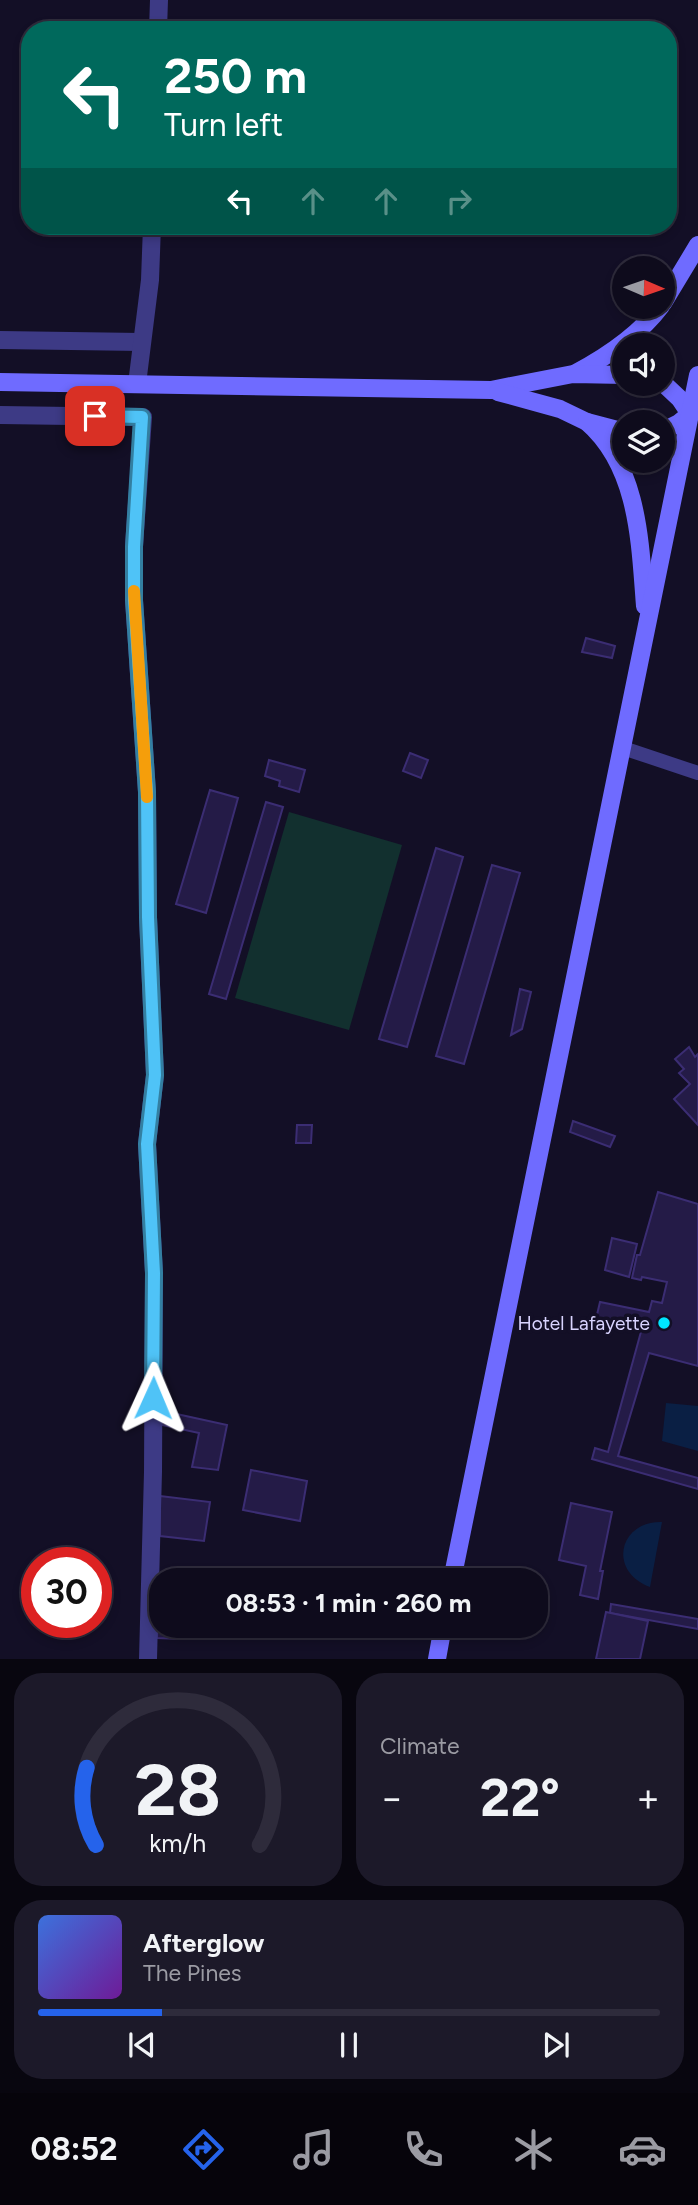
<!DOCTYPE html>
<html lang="en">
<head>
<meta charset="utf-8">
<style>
	:root { --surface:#0e0b1c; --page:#1c1929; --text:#f1f3f6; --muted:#9b9ba3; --line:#2e2b3b; --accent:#2563eb }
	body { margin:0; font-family:Figtree,sans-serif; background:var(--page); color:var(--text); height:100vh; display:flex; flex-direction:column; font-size:26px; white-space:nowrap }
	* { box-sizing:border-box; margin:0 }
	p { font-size:23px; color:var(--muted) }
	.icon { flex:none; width:38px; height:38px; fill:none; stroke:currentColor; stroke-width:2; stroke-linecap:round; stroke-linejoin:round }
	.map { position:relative; height:1659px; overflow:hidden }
	.drawer { display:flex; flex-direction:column; gap:14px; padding:14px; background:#08060f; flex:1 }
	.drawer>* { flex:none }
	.banner { position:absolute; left:21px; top:21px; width:656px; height:214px; border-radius:28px; box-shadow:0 4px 10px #0003,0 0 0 2px var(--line); background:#00695c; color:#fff; overflow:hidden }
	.needle { width:46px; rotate:92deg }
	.fabs { position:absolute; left:612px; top:256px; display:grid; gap:14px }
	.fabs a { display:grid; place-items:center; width:63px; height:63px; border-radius:50%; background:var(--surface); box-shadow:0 4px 10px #0003,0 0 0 2px var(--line); font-size:35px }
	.speed { position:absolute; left:21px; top:1547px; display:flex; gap:14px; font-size:35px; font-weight:700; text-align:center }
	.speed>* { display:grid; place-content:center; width:91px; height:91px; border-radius:50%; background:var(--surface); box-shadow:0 4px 10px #0003,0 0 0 2px var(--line); line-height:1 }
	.speed .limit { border:10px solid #d22; background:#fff; color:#111 }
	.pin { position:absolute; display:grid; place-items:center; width:60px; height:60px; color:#fff; margin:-30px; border-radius:14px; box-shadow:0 4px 10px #0006 }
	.me { position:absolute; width:77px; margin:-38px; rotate:1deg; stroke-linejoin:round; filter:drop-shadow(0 0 5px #0008) }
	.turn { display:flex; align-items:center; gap:24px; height:147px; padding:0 28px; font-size:32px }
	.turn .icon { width:91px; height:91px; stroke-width:2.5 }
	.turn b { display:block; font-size:49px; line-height:60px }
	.lanes { display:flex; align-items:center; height:66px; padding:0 28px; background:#0003; justify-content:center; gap:35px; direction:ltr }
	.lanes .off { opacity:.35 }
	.big { font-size:52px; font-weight:700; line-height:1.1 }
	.drawer .widget { flex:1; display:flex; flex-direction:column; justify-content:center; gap:10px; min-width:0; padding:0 24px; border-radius:28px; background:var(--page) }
	.drawer .dial { align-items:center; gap:0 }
	.dial svg { height:182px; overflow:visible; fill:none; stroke:var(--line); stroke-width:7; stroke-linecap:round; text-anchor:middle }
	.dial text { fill:var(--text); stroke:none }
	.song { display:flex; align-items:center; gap:21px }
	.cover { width:84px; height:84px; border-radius:10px; background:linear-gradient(135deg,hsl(220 70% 55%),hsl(280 70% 35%)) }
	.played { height:7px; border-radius:4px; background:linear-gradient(90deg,var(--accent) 20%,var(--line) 20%) }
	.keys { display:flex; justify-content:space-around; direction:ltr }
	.heat { display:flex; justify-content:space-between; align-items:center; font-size:38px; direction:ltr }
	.drawer .tiles { flex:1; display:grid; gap:14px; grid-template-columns:1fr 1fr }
	.widget:last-child { grid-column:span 2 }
	.trip { position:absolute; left:149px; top:1568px; width:399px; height:70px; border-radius:28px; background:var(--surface); box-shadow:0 4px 10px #0003,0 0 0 2px var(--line); font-weight:700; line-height:70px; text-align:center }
	.dock { display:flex; height:112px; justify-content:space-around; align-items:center; background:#06040b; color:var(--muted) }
	.dock .icon { width:49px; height:49px }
	.dock .selected { color:var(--accent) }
	.dock b { font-size:32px; color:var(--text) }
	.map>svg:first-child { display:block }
	.green { fill:#12302f }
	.water { fill:#0a1f44 }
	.building { fill:#241b47; stroke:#3b2d73; stroke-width:2 }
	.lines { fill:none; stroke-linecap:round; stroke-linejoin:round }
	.lane { stroke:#3d3a85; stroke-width:14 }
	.street { stroke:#3d3a85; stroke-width:18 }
	.secondary { stroke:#6f6bff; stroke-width:18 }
	.route-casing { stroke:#337fa1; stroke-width:18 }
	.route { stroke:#4fc3f7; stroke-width:12 }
	.slow { stroke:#f59e0b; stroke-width:12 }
	.poi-dot { fill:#00e5ff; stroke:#130f26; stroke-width:2.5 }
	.labels { text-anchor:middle; stroke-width:7; stroke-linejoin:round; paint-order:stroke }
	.poi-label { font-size:19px; fill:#d9d4ff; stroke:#130f26; text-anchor:end }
</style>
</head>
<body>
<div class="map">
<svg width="698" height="1659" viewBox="0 0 698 1659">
	<rect width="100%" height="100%" fill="#130f26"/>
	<!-- green -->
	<polygon class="green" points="289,812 402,845 349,1030 235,998"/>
	<!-- water -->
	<g class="water">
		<polygon points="666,1403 698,1406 698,1451 662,1441"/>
		<path d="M 662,1522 L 650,1587 C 608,1572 618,1521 662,1522 Z"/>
	</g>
	<!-- building -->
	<g class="building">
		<polygon points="586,638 615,646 612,658 582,652"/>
		<polygon points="410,753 428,760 421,778 403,771"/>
		<polygon points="269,760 305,770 299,792 279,786 280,781 265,776"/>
		<polygon points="210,790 238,798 206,913 176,904"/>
		<polygon points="266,802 283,807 226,999 209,994"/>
		<polygon points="436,848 463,857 407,1047 379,1039"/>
		<polygon points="492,865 520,873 464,1064 436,1056"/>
		<polygon points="520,989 531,992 522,1029 511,1035"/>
		<polygon points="689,1047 695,1057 698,1054 698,1125 674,1099 690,1084 679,1073 684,1069 675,1059"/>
		<polygon points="573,1121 615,1136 610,1147 570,1132"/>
		<polygon points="297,1125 312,1125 311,1143 296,1143"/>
		<polygon points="658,1192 698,1204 698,1366 649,1353 618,1456 698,1478 698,1489 592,1459 595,1448 608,1452 642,1328 596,1319 600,1302 649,1312 652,1301 662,1303 667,1282 642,1277 641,1280 632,1278 637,1255 640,1255"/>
		<polygon points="612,1238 637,1244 629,1277 605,1270"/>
		<polygon points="163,1411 227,1425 218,1470 192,1467 199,1433 162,1425"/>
		<polygon points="251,1470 307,1481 300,1521 243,1510"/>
		<polygon points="160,1496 210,1502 204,1541 160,1536"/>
		<polygon points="571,1503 612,1512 600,1571 603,1571 598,1599 580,1595 586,1566 559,1560"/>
		<polygon points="611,1604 698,1619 698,1629 610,1613"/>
		<polygon points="158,1609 161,1609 161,1626 181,1626 180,1639 157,1638"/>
		<polygon points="606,1612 648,1621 640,1659 596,1659"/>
	</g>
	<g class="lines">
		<!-- lane -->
		<polyline class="lane" points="623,748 698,773"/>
		<!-- street -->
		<g class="street">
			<polyline points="158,30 159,0"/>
			<polyline points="0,340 141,342"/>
			<polyline points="137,384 150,280 152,226"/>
			<polyline points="0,415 143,417 134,546 134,600 147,792 148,917 155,1075 147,1144 154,1273 153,1472 148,1659"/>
		</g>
		<!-- secondary -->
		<g class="secondary">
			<polyline points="663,303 698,245"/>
			<path d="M 576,373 C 608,356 639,335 661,306"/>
			<polyline points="0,382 491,390 573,374 625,375"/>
			<polyline points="663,383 680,399 690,414"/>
			<polyline points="498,392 560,409 587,422 625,432"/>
			<path d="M 587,422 C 639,467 640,543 645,606"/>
			<polyline points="663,431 679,423 690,414"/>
			<polyline points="452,1580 698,375"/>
			<polyline points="437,1659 443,1626"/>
		</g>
	</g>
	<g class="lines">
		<!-- route casing -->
		<g class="route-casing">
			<polyline id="route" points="95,416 142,417 134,547 134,600 147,792 148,917 155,1075 147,1144 154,1273 153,1398"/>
		</g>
		<!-- route -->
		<use href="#route" class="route"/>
		<!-- slow -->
		<polyline class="slow" points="134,591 147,797"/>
	</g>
	<!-- markers -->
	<circle class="poi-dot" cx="664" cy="1323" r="7"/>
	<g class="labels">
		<!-- poi labels -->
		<g class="poi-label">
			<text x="650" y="1330">Hotel Lafayette</text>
		</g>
	</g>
</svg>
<div class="fabs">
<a><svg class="needle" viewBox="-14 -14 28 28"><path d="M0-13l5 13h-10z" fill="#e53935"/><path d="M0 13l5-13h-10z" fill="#9b9ba3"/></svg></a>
<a><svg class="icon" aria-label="sound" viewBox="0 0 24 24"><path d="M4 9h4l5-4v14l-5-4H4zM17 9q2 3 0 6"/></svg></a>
<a><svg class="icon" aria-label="layers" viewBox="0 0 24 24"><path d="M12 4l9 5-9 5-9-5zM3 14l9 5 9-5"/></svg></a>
</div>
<div class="speed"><div class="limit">30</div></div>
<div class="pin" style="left:95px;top:416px;background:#d93025"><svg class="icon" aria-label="arrive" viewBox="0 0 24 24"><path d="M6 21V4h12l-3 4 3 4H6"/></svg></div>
<svg class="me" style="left:153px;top:1398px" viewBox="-20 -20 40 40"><path d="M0-17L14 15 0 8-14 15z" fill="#4fc3f7" stroke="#fff" stroke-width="4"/></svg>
<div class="trip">08:53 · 1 min · 260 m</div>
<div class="banner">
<div class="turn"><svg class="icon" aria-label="left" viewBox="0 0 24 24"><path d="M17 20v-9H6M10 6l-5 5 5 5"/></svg><div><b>250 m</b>Turn left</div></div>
<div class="lanes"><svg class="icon" aria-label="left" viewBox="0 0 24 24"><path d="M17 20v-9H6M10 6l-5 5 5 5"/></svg><svg class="icon off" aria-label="ahead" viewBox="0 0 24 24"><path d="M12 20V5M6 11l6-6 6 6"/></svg><svg class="icon off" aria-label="ahead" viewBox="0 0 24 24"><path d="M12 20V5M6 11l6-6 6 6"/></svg><svg class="icon off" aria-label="right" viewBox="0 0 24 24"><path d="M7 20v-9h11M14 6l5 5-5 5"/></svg></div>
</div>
</div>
<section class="drawer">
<div class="tiles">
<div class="widget dial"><svg viewBox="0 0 100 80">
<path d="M14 69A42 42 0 1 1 86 69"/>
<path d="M14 69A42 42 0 0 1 10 35" stroke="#2563eb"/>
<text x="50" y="56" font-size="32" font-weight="700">28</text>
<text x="50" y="72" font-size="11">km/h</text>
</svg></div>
<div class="widget"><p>Climate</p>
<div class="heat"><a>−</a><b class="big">22°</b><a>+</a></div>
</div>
<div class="widget">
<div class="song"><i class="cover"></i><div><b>Afterglow</b><p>The Pines</p></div></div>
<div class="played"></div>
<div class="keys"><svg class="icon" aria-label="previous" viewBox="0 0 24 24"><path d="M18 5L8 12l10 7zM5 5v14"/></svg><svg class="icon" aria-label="pause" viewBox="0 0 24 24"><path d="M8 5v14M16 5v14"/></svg><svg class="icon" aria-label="next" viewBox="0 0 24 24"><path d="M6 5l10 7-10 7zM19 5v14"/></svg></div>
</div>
</div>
</section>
<nav class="dock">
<b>08:52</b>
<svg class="icon selected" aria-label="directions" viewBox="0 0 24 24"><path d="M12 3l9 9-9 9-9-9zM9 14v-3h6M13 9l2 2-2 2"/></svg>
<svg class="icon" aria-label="music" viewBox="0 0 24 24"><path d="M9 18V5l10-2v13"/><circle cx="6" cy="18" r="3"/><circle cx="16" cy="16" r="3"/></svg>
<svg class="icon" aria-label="phone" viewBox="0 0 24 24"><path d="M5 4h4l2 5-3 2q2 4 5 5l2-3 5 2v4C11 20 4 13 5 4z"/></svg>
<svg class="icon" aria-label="climate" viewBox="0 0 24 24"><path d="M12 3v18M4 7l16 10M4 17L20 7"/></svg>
<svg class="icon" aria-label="car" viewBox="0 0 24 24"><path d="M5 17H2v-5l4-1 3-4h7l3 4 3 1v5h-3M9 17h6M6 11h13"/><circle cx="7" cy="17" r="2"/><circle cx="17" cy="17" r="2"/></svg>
</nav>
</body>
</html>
